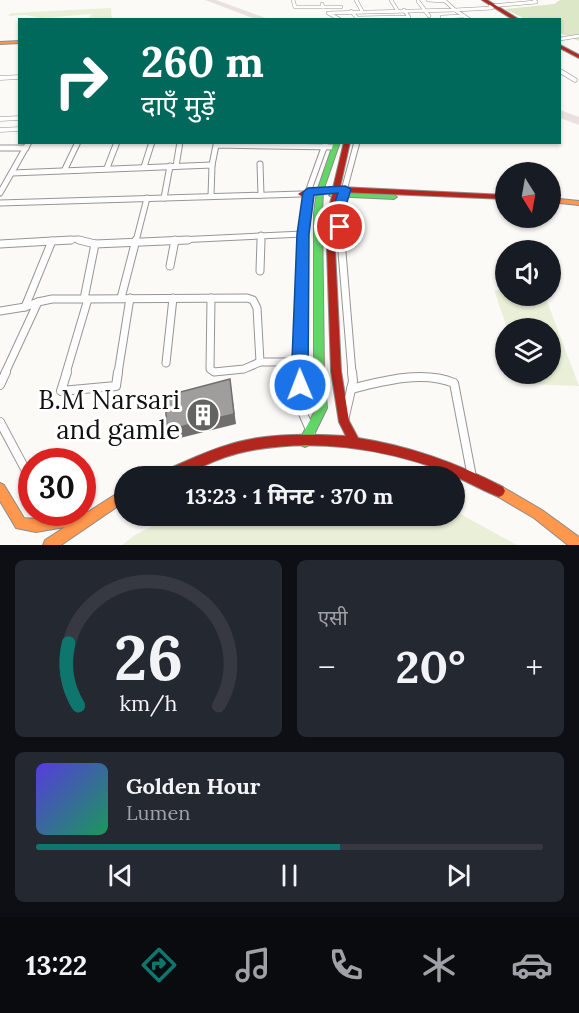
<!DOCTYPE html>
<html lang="hi">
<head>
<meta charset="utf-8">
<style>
	:root { --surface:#171b24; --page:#242831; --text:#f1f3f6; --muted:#9ea1a6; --line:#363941; --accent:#0f766e }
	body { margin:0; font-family:Lora,"Noto Sans Devanagari",serif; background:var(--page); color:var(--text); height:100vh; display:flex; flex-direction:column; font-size:22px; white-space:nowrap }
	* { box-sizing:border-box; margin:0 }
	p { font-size:20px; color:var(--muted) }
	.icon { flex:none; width:33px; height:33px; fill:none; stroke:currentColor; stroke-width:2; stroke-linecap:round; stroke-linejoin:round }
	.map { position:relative; height:545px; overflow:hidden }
	.sheet { display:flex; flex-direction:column; gap:15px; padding:15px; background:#0d0f14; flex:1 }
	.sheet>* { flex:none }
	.hud { position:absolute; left:18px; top:18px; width:543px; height:126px; border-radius:0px; box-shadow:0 2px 4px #0004; background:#00695c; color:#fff; overflow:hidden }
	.needle { width:39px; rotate:169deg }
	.fabs { position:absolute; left:495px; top:162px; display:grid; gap:12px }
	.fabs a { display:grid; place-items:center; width:66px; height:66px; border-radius:50%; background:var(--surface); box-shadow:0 2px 4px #0004; font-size:30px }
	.speed { position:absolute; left:18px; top:448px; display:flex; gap:12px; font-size:30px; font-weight:700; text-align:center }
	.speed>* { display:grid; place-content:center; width:78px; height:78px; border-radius:50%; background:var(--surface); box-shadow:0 2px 4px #0004; line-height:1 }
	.speed .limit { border:9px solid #d22; background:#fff; color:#111 }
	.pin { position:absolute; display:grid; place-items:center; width:51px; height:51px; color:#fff; margin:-26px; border:3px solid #fff; border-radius:50%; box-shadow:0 2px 6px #0007 }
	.me { position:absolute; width:66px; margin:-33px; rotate:359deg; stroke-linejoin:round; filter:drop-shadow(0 0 4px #0008) }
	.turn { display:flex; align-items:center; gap:21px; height:126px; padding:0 24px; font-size:27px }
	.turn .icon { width:78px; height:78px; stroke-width:2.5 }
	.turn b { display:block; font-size:42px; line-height:51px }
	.big { font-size:45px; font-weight:700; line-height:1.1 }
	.sheet .tile { flex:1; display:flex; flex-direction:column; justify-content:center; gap:9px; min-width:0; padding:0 21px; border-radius:9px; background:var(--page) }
	.sheet .dial { align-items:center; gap:0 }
	.dial svg { height:156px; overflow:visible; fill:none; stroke:var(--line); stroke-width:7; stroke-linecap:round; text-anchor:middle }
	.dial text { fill:var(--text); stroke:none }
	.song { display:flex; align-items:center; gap:18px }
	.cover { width:72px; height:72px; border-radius:9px; background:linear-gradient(135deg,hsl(250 70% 55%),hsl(150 70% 35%)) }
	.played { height:6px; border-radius:3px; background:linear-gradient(90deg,var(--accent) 60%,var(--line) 60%) }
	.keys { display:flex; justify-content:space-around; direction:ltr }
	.heat { display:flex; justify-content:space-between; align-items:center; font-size:33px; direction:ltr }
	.sheet .tiles { flex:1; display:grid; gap:15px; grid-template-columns:1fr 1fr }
	.tile:last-child { grid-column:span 2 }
	.trip { position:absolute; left:114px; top:466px; width:351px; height:60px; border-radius:30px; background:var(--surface); box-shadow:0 2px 4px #0004; font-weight:700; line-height:60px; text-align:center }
	.tabs { display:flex; height:96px; justify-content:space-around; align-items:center; background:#090b0e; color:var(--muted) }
	.tabs .icon { width:42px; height:42px }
	.tabs .selected { color:var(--accent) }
	.tabs b { font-size:27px; color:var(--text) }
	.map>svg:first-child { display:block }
	.green { fill:#eaf0d8 }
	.forest { fill:#dce7c7 }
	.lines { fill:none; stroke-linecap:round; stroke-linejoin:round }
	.taxiway { fill:#eae0e0; fill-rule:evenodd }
	.street-far4-casing { stroke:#979695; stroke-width:4 }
	.street-far3-casing { stroke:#979695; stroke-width:5 }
	.street-far2-casing { stroke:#979695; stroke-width:7 }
	.street-far1-casing { stroke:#979695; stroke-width:9 }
	.street-casing { stroke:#979695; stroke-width:10 }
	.fast-casing { stroke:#8d8d8b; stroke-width:2 }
	.slow-casing { stroke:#8d8d8b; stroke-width:2 }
	.jam-casing { stroke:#8d8d8b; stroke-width:2 }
	.street-far4 { stroke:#fffefe; stroke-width:3 }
	.street-far3 { stroke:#fffefe; stroke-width:4 }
	.street-far2 { stroke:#fffefe; stroke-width:5 }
	.street-far1 { stroke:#fffefe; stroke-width:7 }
	.street { stroke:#fffefe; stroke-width:8 }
	.fast { fill:#63d668; fill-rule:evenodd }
	.slow { fill:#ff974d; fill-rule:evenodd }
	.jam { fill:#b3261e; fill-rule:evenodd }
	.shaded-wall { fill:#706f6d }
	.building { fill:#a09e9c; stroke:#706f6d; stroke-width:1.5 }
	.route { fill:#1a73e8; stroke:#114b97; stroke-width:1.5 }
	.labels { text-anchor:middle; stroke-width:6; stroke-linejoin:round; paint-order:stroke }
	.near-poi-label { font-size:26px; fill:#111; stroke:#fff; text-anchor:end }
</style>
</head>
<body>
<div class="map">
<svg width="579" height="545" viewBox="0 0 579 545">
	<rect width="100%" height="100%" fill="#fcfaf7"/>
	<!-- green -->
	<g class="green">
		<polygon points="111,8 112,19 88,19 92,14 41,18 26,15 8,16 11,13"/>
		<polygon points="494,290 505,291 506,296 545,296 579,386 525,384 521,374 550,374 550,328 507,328"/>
		<polygon points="455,511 517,545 122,545 135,535 172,516 454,516"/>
	</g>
	<!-- forest -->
	<polygon class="forest" points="560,0 579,0 579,41 560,33 560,20 525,19 505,9 554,4"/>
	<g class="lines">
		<!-- taxiway -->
		<g class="taxiway">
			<polygon points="205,0 216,0 271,20 258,20"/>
			<polygon points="560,110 579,117 579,125 560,118"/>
		</g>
		<!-- street-far4 casing -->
		<g class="street-far4-casing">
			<g id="street-far4">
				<polyline points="293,0 295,7 323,7"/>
				<polyline points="356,0 362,11"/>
				<polyline points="391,0 397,10"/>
				<polyline points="418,1 429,16"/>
				<polyline points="322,4 323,7 341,7"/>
				<polyline points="490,6 536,2 534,0"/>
				<polyline points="351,11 357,18 409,17 404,10"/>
				<polyline points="442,17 464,16"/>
				<polyline points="341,20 328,13 455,10 445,1 428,0"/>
				<polyline points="470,20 455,10 492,8"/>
				<polyline points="560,39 579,36"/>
			</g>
		</g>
		<!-- street-far3 casing -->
		<g class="street-far3-casing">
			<g id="street-far3">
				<polyline points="560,71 575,80"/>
				<polyline points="0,78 20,77"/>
				<polyline points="0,119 20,118"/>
				<polyline points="0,130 20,129"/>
			</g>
		</g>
		<!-- street-far2 casing -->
		<g class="street-far2-casing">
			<g id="street-far2">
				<polyline points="0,148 26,148"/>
				<polyline points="260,164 261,195"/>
				<polyline points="212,165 216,145 335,147"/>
				<polyline points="176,166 180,142"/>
				<polyline points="144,167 152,142"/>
				<polyline points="107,168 117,142"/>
				<polyline points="65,169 78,142"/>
				<polyline points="12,173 212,165 211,196"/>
				<polyline points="0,193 29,142"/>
				<polyline points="164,198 170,166"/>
				<polyline points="0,203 301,194"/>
				<polyline points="52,241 77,239 84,241"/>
				<polyline points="136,241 147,198"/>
				<polyline points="157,241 303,234"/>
				<polyline points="261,241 261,235"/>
				<polyline points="303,241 308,192 326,142"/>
				<polyline points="342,241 339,209 357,142"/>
			</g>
		</g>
		<!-- street-far1 casing -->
		<g class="street-far1-casing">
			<g id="street-far1">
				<polyline points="341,240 352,373"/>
				<polyline points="0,244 52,241"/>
				<polyline points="95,244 188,240"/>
				<polyline points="170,266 175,240"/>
				<polyline points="260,271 261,240"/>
				<polyline points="121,298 136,240"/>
				<polyline points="211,298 210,369 214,372 244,369 260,362"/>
				<polyline points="84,299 247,298 253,300 257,308 260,362 299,362"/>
				<polyline points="38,302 52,299 84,299 95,244 79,240"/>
				<polyline points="25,307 52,241 71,240"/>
				<polyline points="0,311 25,307 38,302 5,373"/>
				<polyline points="166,363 173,298"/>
				<polyline points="66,373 88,299"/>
				<polyline points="118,373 130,298"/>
				<polyline points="299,373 303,240"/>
			</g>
		</g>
		<!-- street casing -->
		<g class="street-casing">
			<g id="street">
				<polyline points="67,372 61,391 116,386 118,372"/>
				<polyline points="299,372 301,409 311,432"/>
				<polyline points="0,385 6,372"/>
				<path d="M 351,389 C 382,381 423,370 454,383 L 472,477"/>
				<polyline points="345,416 353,381 352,372"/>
				<polyline points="0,422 32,482"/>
				<polyline points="47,513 56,523"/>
			</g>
		</g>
		<!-- fast casing -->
		<g class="fast-casing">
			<g id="fast">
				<polygon points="334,142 340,142 323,191 322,213 324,371 327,408 309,445 305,447 301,445 299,441 317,407 314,371 314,213 317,191"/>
				<polygon points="332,193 394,195 397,197 394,199 330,196 329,195"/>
			</g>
		</g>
		<!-- slow casing -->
		<g class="slow-casing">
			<g id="slow">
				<polygon points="20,41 20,43 0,44 0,42"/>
				<polygon points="550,198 579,201 579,205 550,202"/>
				<path d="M 0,483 L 4,485 L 24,518 C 44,521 62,513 82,513 L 82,511 L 88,512 L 124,489 L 124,502 L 61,545 L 43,545 L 45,540 L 65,527 L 36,532 L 16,528 L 0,501 Z"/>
				<polygon points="499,485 542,510 579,537 579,545 568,545 534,518 495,495 493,491 495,487"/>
			</g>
		</g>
		<!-- jam casing -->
		<g class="jam-casing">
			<g id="jam">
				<polygon points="482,0 487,0 520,20 514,20"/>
				<polygon points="560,45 579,55 579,58 560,48"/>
				<path d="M 344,142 L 350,142 L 340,187 L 506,195 L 506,199 L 340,192 L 335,215 L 335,249 L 341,371 L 349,421 L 358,438 C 410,446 457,463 503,487 L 505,491 L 503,495 L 499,497 C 479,489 461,478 441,470 C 381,448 312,438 248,451 C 232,454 216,460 201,467 C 193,470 184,476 175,477 C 170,478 163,477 157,477 L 159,473 C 185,462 210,449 238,442 C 273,433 310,434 346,436 L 339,422 L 331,371 L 327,249 L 327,215 L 333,192 L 301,196 L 298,194 L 301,192 L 333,188 Z"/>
			</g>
		</g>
		<!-- street-far4 -->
		<use href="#street-far4" class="street-far4"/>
		<!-- street-far3 -->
		<use href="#street-far3" class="street-far3"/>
		<!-- street-far2 -->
		<use href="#street-far2" class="street-far2"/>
		<!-- street-far1 -->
		<use href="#street-far1" class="street-far1"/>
		<!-- street -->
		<use href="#street" class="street"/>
		<!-- fast -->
		<use href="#fast" class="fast"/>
		<!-- slow -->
		<use href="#slow" class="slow"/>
		<!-- jam -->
		<use href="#jam" class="jam"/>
	</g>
	<!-- shaded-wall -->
	<polygon class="shaded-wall" points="230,379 236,424 172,440 167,430"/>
	<!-- building -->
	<polygon class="building" points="230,379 234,414 167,430 165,396"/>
	<!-- route -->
	<polygon class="route" points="345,186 351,189 345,209 345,230 340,231 334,227 333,209 338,193 314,195 309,234 308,385 306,391 300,393 294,391 291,385 297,234 303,192 308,188"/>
	<!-- icons -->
	<defs>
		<g id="building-disc" transform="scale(1.725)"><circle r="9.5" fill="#636362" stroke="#fff"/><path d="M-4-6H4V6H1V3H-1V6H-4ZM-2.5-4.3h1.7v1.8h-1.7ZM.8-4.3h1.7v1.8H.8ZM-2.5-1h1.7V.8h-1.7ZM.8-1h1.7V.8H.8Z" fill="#fff"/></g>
	</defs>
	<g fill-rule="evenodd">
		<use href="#building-disc" x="203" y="415"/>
	</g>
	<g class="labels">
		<!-- near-poi labels -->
		<g class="near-poi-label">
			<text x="180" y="409">B.M Narsari<tspan x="180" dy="30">and gamle</tspan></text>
		</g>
	</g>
</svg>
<div class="fabs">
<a><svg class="needle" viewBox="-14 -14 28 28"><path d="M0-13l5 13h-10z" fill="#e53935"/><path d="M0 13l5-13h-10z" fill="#9ea1a6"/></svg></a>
<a><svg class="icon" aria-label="sound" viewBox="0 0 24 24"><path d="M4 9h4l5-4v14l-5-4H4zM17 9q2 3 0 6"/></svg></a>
<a><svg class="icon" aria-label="layers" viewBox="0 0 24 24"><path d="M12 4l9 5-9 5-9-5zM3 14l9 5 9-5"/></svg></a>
</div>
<div class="speed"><div class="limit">30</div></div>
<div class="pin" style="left:340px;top:227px;background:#d93025"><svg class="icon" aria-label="arrive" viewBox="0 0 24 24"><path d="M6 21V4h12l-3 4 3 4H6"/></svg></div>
<svg class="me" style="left:300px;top:385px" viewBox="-20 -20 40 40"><circle r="17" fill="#1a73e8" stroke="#fff" stroke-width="3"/><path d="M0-11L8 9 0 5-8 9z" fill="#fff"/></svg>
<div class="trip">13:23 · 1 मिनट · 370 m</div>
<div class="hud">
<div class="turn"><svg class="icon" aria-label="right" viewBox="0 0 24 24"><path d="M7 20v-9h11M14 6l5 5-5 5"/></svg><div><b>260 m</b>दाएँ मुड़ें</div></div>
</div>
</div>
<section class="sheet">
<div class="tiles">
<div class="tile dial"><svg viewBox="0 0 100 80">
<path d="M14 69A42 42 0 1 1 86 69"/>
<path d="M14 69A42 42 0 0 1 9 37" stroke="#0f766e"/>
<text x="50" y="56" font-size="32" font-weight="700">26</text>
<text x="50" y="72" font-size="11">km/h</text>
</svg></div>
<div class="tile"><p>एसी</p>
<div class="heat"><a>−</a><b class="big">20°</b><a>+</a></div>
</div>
<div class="tile">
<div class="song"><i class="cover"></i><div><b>Golden Hour</b><p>Lumen</p></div></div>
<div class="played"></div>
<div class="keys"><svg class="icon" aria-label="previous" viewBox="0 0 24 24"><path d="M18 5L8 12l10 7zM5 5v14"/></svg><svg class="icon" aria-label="pause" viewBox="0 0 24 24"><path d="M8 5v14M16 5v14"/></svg><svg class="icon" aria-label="next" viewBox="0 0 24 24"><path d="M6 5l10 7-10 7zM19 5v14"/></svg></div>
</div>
</div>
</section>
<nav class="tabs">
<b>13:22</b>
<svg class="icon selected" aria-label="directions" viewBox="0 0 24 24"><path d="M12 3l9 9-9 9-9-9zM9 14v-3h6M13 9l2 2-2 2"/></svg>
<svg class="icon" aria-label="music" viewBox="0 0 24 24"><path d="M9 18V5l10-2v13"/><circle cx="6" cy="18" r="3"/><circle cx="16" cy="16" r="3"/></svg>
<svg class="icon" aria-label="phone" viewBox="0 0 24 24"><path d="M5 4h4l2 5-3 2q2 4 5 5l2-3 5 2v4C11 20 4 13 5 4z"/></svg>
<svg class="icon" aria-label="climate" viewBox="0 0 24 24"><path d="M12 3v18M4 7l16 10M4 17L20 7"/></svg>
<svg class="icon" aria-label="car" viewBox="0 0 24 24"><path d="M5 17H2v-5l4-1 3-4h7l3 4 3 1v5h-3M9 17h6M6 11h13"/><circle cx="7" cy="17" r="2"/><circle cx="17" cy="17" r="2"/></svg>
</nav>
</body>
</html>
